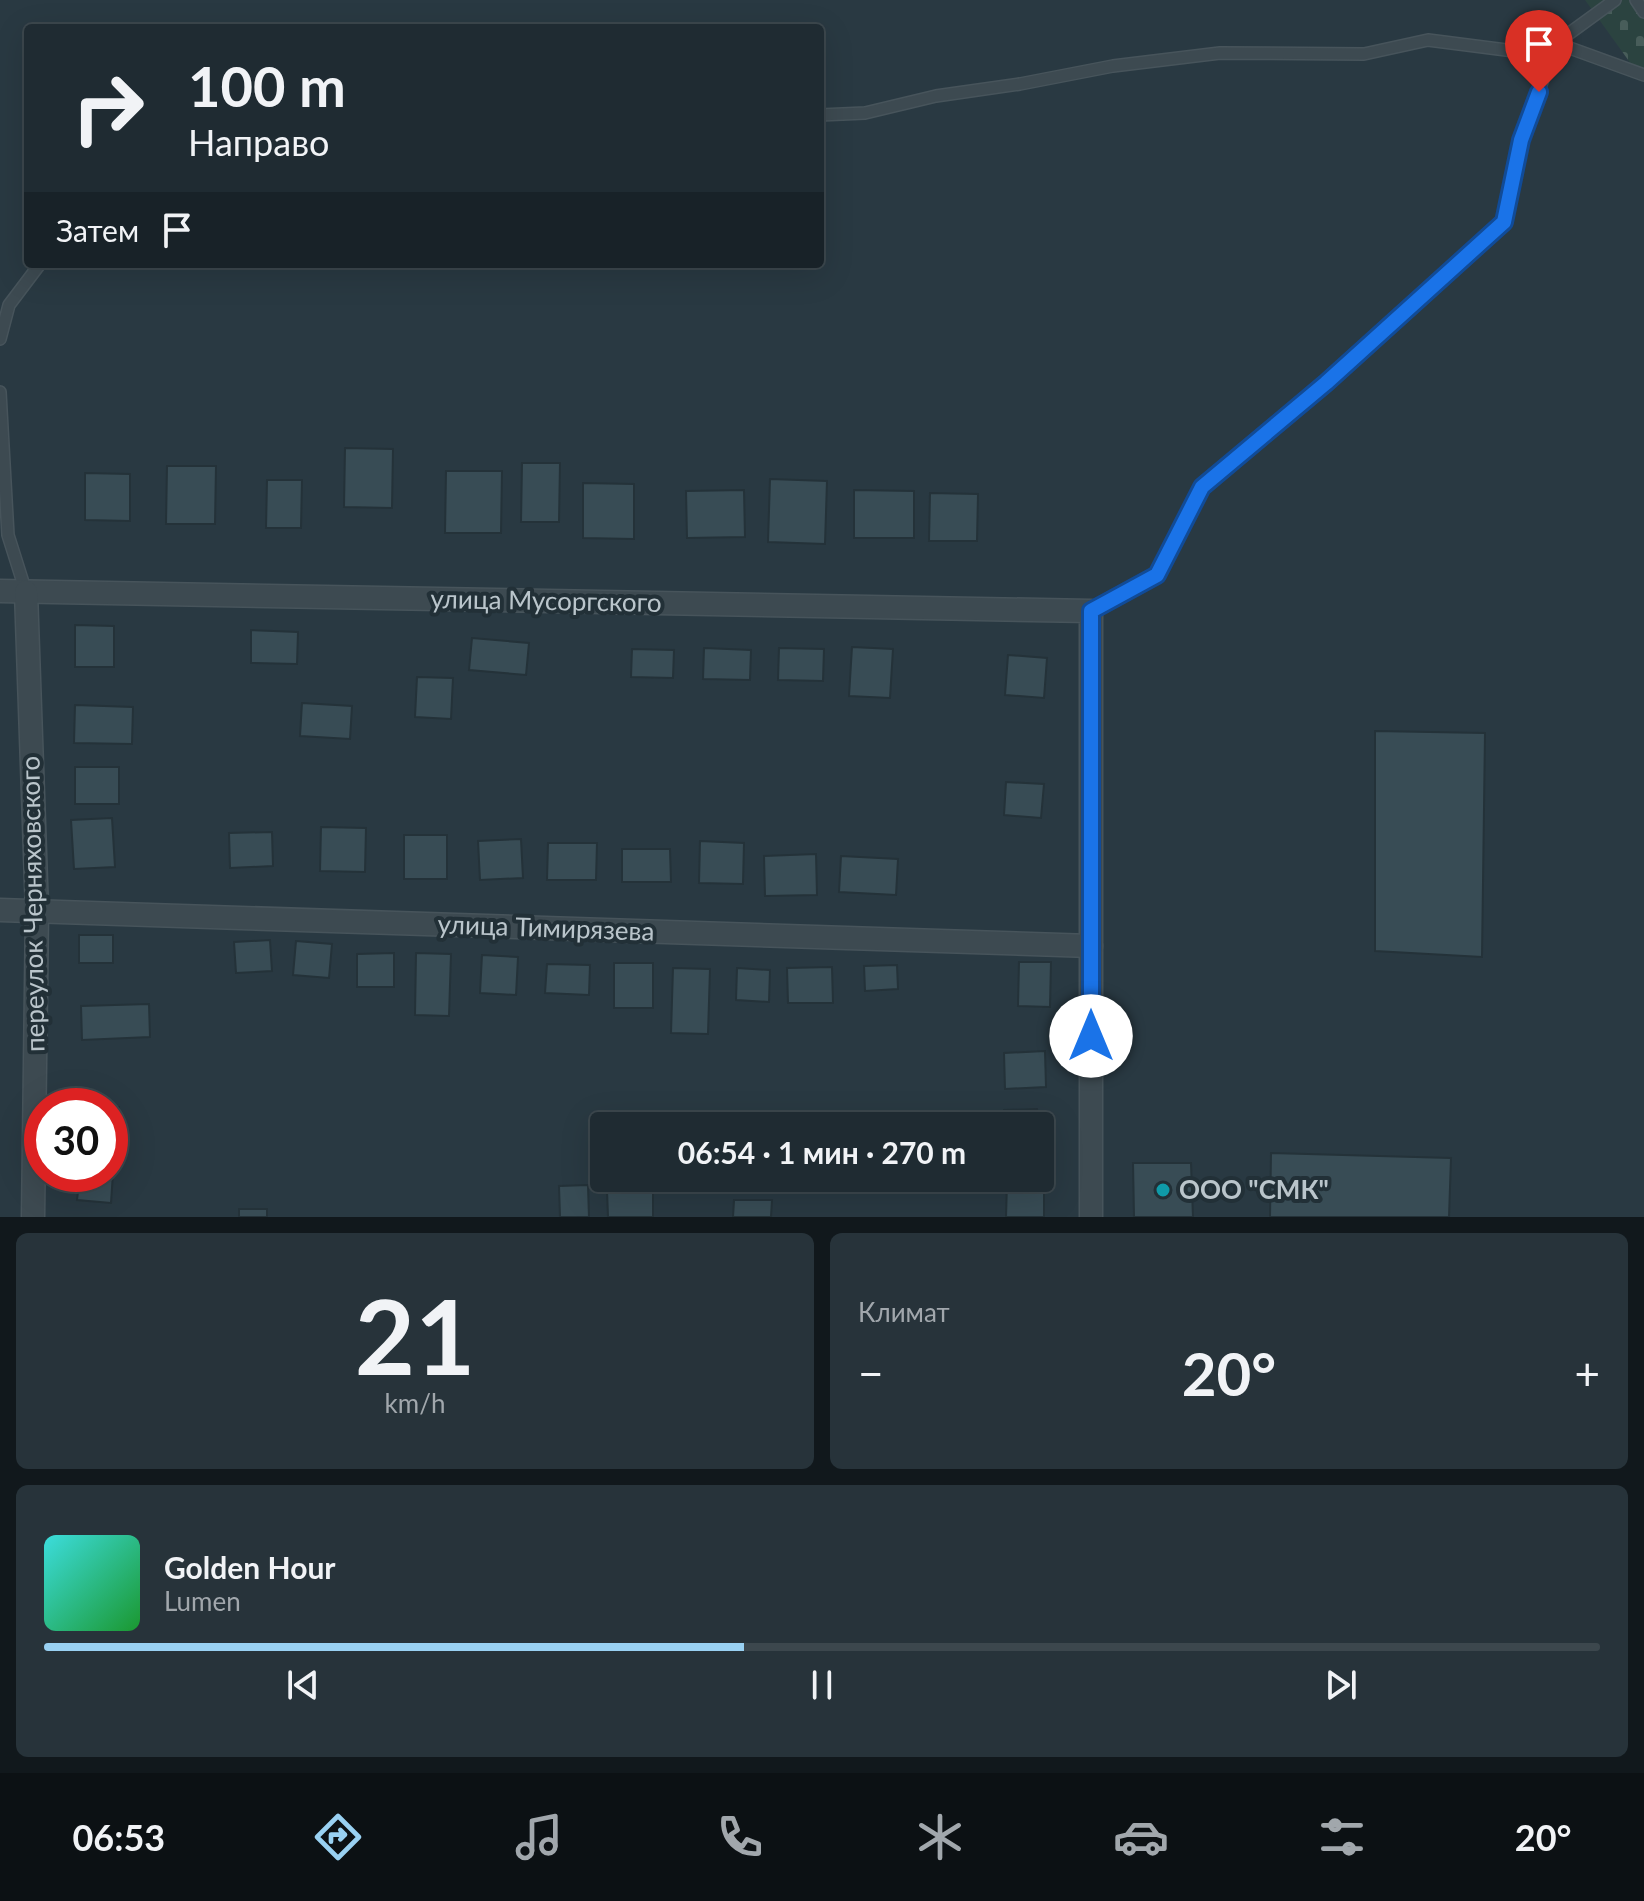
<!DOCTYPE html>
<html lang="ru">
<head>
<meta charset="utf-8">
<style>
	:root { --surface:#1f2b32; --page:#27333a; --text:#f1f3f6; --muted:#a1a7ac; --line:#3c474d; --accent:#99d1f2 }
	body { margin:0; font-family:Lato,sans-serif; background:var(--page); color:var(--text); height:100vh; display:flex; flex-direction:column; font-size:30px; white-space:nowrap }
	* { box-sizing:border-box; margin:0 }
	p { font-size:26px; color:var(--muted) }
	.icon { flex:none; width:44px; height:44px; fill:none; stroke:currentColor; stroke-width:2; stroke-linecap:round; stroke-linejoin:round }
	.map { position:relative; height:1217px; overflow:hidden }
	.drawer { display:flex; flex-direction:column; gap:16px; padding:16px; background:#11181c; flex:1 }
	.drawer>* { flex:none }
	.top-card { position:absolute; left:24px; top:24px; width:800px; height:244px; border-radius:8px; box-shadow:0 8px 32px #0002,0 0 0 2px var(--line); background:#1f2b32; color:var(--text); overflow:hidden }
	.speed { position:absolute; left:24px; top:1088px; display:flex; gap:16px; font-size:40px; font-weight:700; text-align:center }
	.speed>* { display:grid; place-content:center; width:104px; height:104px; border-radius:50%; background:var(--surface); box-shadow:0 8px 32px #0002,0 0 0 2px var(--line); line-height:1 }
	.speed .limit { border:12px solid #d22; background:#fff; color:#111 }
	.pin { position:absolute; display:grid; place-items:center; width:68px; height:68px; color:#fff; margin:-82px -34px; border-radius:50% 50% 50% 0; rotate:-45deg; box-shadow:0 0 8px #0007 }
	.pin .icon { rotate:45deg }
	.me { position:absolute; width:88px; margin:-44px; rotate:0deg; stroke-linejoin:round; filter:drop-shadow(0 0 6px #0008) }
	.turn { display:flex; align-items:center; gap:28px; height:168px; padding:0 32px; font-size:36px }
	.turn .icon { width:104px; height:104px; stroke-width:2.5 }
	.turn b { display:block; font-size:56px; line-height:68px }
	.then { display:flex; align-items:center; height:76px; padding:0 32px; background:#0003; gap:16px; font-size:30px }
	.big { font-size:60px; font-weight:700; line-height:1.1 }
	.drawer .card { flex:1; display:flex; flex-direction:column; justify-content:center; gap:12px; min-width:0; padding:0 28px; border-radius:12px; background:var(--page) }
	.drawer .dial { align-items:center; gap:0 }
	.dial b { font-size:104px; line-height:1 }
	.song { display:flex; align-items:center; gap:24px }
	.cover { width:96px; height:96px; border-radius:12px; background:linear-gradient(135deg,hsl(180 70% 55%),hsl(130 70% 35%)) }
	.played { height:8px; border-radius:4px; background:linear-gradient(90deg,var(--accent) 45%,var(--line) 45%) }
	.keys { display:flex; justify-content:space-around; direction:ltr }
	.heat { display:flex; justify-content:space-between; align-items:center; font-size:44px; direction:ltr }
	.drawer .tiles { flex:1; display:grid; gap:16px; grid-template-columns:1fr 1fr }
	.card:last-child { grid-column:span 2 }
	.trip { position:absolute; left:590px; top:1112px; width:464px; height:80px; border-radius:8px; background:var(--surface); box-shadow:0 8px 32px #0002,0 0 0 2px var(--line); font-weight:700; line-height:80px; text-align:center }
	.tabs { display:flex; height:128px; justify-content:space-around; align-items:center; background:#0c1114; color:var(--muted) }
	.tabs .icon { width:56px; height:56px }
	.tabs .on { color:var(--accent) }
	.tabs b { font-size:36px; color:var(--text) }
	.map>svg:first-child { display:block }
	.cemetery { fill:url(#cemetery-stones) }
	.building { fill:#384c55; stroke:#243239; stroke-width:2 }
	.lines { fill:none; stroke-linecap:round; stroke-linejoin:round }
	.service-casing { stroke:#47545b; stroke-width:14 }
	.minor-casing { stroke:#47545b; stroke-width:25 }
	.service { stroke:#3d4a51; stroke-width:11 }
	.minor { stroke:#3d4a51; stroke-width:22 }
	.route-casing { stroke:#114b97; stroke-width:20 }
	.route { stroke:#1a73e8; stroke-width:14 }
	.culture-dot { fill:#0f9aa8; stroke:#223037; stroke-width:3 }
	.labels { text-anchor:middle; stroke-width:8; stroke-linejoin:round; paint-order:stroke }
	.street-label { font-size:26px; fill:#bac5cb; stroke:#223037 }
	.poi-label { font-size:26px; font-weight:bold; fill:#bac5cb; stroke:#223037; text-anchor:start }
</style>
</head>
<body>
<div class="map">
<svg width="1644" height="1217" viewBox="0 0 1644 1217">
	<defs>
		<pattern id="cemetery-stones" width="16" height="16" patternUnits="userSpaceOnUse" patternTransform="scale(2)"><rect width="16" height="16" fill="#2b4340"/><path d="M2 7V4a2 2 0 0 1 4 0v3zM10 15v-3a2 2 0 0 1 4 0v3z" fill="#485d5a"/></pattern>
	</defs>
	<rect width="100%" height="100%" fill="#293942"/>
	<!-- cemetery -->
	<polygon class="cemetery" points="1585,0 1644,0 1644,82"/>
	<!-- building -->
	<g class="building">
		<polygon points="345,448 393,449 392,508 344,507"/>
		<polygon points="522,463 560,463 559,522 521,522"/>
		<polygon points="167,466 216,466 215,524 166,524"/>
		<polygon points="446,471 502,471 501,533 445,533"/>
		<polygon points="85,473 130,474 130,521 85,520"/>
		<polygon points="770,479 827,481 825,544 768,542"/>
		<polygon points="267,480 302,480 301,528 266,528"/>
		<polygon points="583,483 634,484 634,539 583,538"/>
		<polygon points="744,490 745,537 687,538 686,491"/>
		<polygon points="854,490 914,491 914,538 854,538"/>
		<polygon points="930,493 978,494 977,541 929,541"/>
		<polygon points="75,625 114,626 114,667 75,667"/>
		<polygon points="251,630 298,632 297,664 251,663"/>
		<polygon points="472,638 529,643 526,675 469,670"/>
		<polygon points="852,647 893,649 890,698 849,696"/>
		<polygon points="704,648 751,650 750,680 703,679"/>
		<polygon points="779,648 824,649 823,681 778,680"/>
		<polygon points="632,649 674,650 673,678 631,677"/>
		<polygon points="1008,655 1047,658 1044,698 1005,695"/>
		<polygon points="417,677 453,678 451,719 415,717"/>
		<polygon points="302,703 352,706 350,739 300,736"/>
		<polygon points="75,705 133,707 132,744 74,743"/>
		<polygon points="1375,731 1485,733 1482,957 1375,951"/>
		<rect x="75" y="767" width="44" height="37"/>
		<polygon points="1006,782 1044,784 1041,818 1004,815"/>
		<polygon points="112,818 115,867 74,869 71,820"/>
		<polygon points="321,827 366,828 365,872 320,871"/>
		<polygon points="272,832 273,866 230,868 229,833"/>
		<rect x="404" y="835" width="43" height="44"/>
		<polygon points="521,839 523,878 480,880 478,841"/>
		<polygon points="700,841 744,843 743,884 699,883"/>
		<polygon points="548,843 597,843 596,880 547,880"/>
		<polygon points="622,849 670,849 671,882 622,882"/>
		<polygon points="816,854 817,895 765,896 764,856"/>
		<polygon points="841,856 898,859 896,895 839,892"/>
		<rect x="79" y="935" width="34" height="28"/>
		<polygon points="270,940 272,971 236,973 234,942"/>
		<polygon points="296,941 332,944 329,978 293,975"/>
		<polygon points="394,953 394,987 357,987 357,954"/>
		<polygon points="416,953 451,954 449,1016 415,1015"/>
		<polygon points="482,955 518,957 516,995 480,993"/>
		<polygon points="1019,962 1051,962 1050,1007 1018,1006"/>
		<rect x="614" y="963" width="39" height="45"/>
		<polygon points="547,964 590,965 589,995 545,993"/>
		<polygon points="897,965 898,989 865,991 864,966"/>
		<polygon points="832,967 833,1003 788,1003 787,968"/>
		<polygon points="673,968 710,969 708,1034 671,1033"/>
		<polygon points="737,968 770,970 769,1002 736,1000"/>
		<polygon points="149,1004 150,1037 82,1040 81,1006"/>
		<polygon points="1045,1051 1046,1087 1005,1089 1004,1053"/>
		<rect x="110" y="1107" width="9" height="27"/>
		<polygon points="1037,1109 1038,1126 1004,1126 1004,1110"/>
		<polygon points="1271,1153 1451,1158 1449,1217 1270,1217"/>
		<polygon points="1133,1163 1191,1163 1193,1217 1134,1217"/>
		<polygon points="113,1173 111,1203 77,1200 80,1174"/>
		<polygon points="1007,1182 1044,1183 1044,1217 1006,1217"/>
		<polygon points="588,1185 589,1217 560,1217 559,1186"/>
		<polygon points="653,1189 653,1217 608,1217 607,1190"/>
		<polygon points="734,1200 772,1200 771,1217 733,1217"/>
		<rect x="239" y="1209" width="28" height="8"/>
	</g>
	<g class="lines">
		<!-- service casing -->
		<g class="service-casing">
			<g id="service">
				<polyline points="1636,0 1644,12"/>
				<polyline points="820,115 865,113 936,96 1020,84 1113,66 1220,53 1364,54 1428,40 1514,51 1556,43 1615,0"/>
				<polyline points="0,339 9,305 40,264"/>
				<polyline points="0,392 8,535 26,592"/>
				<polyline points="1091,611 1157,575 1202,487 1326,383 1504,222 1521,140 1556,43 1644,75"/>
			</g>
		</g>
		<!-- minor casing -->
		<g class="minor-casing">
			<g id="minor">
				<polyline points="0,591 1091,611 1091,1217"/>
				<polyline points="26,592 37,911 33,1217"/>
				<polyline points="0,910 1091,946"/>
			</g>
		</g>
		<!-- service -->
		<use href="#service" class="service"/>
		<!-- minor -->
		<use href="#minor" class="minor"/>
	</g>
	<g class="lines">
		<!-- route casing -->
		<g class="route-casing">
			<polyline id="route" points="1091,1036 1091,611 1157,575 1202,487 1326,383 1504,222 1521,140 1539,92"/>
		</g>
		<!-- route -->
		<use href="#route" class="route"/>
	</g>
	<!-- markers -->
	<circle class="culture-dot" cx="1163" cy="1190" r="8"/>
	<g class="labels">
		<!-- street labels -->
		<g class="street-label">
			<text transform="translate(546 601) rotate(1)" y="9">улица Мусоргского</text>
			<text transform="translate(33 904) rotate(-91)" y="9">переулок Черняховского</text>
			<text transform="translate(546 928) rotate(2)" y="9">улица Тимирязева</text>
		</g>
		<!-- poi labels -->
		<g class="poi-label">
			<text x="1179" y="1199">ООО "СМК"</text>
		</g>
	</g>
</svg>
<div class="speed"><div class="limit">30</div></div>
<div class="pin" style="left:1539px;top:92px;background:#d93025"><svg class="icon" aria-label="arrive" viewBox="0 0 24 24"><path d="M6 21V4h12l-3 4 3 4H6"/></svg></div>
<svg class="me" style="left:1091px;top:1036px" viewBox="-20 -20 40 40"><circle r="19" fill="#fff"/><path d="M0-13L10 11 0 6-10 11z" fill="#1a73e8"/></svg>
<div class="trip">06:54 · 1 мин · 270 m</div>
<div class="top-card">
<div class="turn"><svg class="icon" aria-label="right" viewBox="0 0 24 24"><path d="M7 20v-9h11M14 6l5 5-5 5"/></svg><div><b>100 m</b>Направо</div></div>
<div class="then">Затем<svg class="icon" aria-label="arrive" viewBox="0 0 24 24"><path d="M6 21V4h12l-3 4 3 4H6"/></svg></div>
</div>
</div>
<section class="drawer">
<div class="tiles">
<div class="card dial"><b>21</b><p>km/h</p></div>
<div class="card"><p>Климат</p>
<div class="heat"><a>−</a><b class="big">20°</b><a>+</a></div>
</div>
<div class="card">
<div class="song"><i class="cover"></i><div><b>Golden Hour</b><p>Lumen</p></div></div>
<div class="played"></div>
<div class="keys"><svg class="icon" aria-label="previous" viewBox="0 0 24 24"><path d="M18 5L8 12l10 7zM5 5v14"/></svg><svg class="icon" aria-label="pause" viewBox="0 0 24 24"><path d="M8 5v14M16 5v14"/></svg><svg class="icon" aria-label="next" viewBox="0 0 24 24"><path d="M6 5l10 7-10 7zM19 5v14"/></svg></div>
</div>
</div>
</section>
<nav class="tabs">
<b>06:53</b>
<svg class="icon on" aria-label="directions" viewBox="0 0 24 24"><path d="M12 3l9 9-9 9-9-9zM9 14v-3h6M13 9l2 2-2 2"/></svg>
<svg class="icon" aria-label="music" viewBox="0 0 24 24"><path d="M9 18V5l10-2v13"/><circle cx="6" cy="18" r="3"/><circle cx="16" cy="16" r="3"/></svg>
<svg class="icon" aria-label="phone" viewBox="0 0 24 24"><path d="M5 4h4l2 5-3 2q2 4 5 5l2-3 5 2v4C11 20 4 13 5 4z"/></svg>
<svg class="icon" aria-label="climate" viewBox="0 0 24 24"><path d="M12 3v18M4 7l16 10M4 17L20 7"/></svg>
<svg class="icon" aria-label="car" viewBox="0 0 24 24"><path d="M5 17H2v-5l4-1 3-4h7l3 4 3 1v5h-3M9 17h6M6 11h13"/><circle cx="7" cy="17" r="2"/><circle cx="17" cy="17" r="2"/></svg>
<svg class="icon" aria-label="filters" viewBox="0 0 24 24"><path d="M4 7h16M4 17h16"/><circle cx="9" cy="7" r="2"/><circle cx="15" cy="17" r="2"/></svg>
<b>20°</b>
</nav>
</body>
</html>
